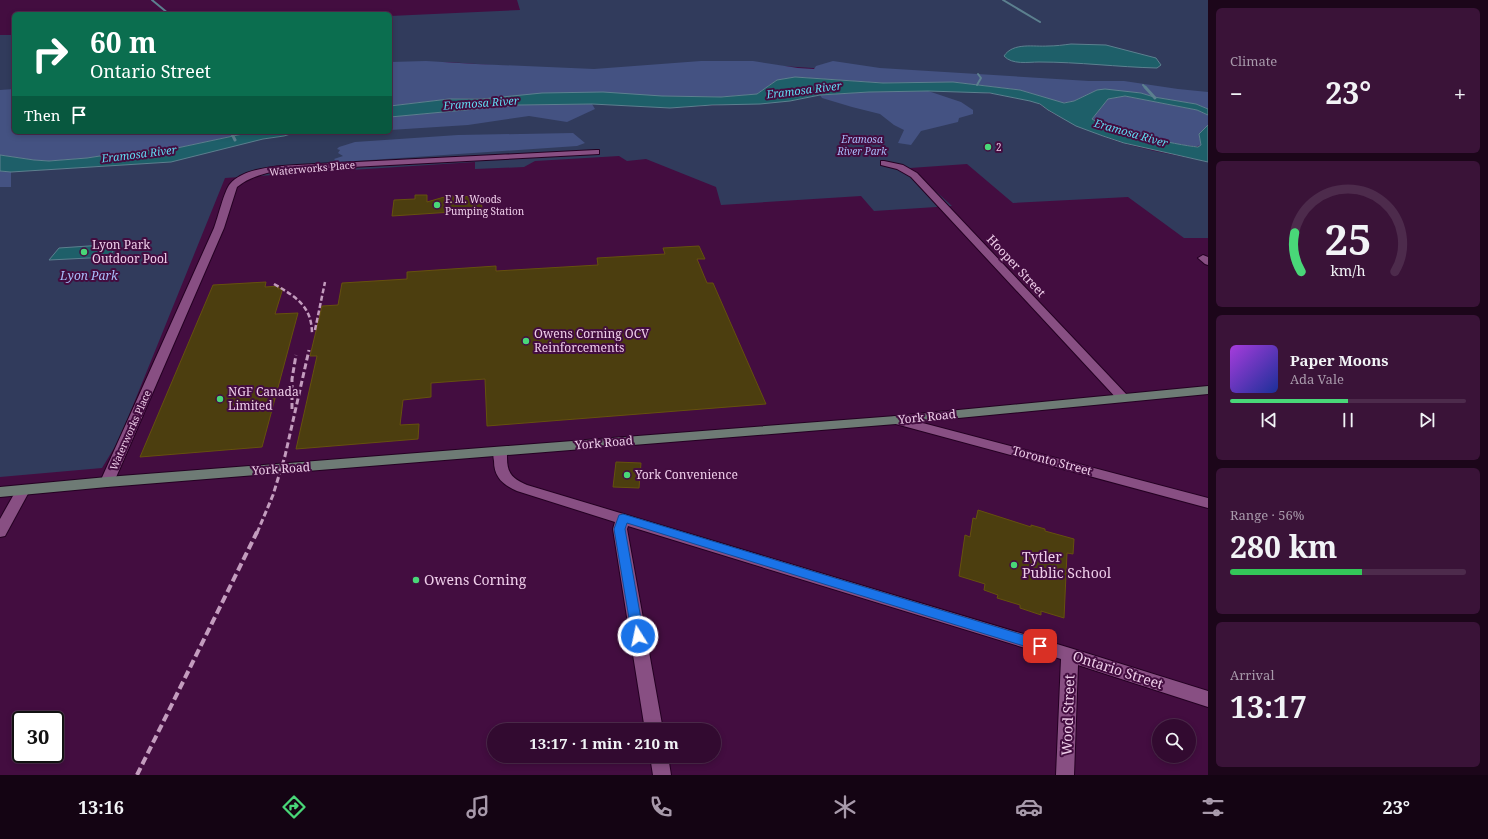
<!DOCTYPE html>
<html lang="en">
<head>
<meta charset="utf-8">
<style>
	:root { --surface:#320a30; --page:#3a1338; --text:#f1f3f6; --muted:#a89aab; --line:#4d2b4c; --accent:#49d778 }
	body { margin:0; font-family:"Noto Serif",serif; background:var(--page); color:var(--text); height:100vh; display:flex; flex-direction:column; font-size:15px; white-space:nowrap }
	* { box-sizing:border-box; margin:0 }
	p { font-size:13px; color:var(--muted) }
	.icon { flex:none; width:22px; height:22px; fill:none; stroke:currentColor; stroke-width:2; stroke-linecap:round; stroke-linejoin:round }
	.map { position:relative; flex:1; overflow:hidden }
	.side { display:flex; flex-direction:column; gap:8px; padding:8px; background:#1c061a; width:280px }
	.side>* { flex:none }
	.guide { position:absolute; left:12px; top:12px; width:380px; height:122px; border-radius:6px; box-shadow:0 2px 6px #0003,0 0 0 1px var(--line); background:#0b6e4f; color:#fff; overflow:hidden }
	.buttons { position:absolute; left:1152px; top:719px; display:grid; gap:8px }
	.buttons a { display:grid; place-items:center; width:44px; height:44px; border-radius:50%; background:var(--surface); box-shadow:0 2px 6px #0003,0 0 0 1px var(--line); font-size:20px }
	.speed { position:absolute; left:12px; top:711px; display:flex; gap:8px; font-size:20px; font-weight:700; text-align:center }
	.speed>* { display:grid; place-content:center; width:52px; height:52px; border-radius:50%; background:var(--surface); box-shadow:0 2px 6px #0003,0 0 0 1px var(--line); line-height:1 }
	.speed .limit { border:2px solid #111; border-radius:6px; background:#fff; color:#111 }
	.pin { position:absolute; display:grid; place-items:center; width:34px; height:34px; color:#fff; margin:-17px; border-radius:8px; box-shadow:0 2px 6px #0006 }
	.me { position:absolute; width:44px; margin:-22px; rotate:350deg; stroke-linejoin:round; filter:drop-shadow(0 0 3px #0008) }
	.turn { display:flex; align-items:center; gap:14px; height:84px; padding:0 12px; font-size:18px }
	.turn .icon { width:52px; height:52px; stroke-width:2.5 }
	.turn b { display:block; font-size:28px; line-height:34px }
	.then { display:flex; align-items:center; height:38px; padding:0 12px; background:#0003; gap:8px; font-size:15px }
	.big { font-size:30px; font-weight:700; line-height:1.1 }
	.side .widget { flex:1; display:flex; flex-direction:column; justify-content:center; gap:6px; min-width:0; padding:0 14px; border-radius:6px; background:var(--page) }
	.side .dial { align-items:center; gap:0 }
	.dial svg { height:104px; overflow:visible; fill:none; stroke:var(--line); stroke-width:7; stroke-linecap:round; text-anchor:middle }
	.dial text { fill:var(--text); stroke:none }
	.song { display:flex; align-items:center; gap:12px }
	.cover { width:48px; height:48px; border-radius:6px; background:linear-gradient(135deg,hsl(280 70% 55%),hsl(230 70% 35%)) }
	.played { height:4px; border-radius:2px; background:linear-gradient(90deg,var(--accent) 50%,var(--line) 50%) }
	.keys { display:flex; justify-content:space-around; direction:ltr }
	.heat { display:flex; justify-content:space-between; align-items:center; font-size:22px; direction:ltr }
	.charge { height:6px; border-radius:3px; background:linear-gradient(90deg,#34c759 56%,var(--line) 0) }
	.trip { position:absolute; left:487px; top:723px; width:234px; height:40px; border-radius:20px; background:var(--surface); box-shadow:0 2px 6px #0003,0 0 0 1px var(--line); font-weight:700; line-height:40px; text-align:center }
	.dock { display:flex; height:64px; justify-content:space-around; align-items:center; background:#140413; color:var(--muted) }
	.dock .icon { width:28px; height:28px }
	.dock .current { color:var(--accent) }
	.dock b { font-size:18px; color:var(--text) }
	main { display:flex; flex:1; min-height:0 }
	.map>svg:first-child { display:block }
	.green { fill:#313b5c }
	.forest { fill:#445282 }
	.water { fill:#1e5f69; stroke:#5c808f }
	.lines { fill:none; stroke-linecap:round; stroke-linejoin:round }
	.stream-far1 { stroke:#5c808f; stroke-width:2 }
	.stream { stroke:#5c808f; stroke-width:3 }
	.building { fill:#4c3e0f; stroke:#65510e }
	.minor-casing { stroke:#240022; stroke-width:2 }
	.major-casing { stroke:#240022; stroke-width:2 }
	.minor { fill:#884f83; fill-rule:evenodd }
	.major { fill:#6e7b75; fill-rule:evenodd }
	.rail-far2 { stroke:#c39cbe; stroke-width:2.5; stroke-dasharray:5 2.5; stroke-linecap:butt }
	.rail-far1 { stroke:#c39cbe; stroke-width:3; stroke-dasharray:6 3; stroke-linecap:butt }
	.rail { stroke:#c39cbe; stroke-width:4; stroke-dasharray:8 4; stroke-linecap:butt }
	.route { fill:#1a73e8; stroke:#114b97 }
	.poi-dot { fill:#49d778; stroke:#430d40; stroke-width:1.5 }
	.labels { text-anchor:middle; stroke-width:4; stroke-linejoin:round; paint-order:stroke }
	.far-park-label { font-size:10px; font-style:italic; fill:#a9bdfa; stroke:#430d40 }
	.far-poi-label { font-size:10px; fill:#eecde9; stroke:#430d40; text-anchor:start }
	.far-street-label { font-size:10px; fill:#eecde9; stroke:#430d40 }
	.far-water-label { font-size:11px; font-style:italic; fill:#60daf0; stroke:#430d40 }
	.poi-label { font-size:12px; fill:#eecde9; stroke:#430d40; text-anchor:start }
	.street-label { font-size:12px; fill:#eecde9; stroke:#430d40 }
	.park-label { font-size:12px; font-style:italic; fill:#a9bdfa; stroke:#430d40 }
	.near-poi-label { font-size:14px; fill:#eecde9; stroke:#430d40; text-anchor:start }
	.near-street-label { font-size:14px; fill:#eecde9; stroke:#430d40 }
</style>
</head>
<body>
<main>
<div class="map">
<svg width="1208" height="775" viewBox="0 0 1208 775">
	<rect width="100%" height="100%" fill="#430d40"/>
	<!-- green -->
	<g class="green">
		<polygon points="517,0 1208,0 1208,97 1137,89 737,63 580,71 447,62 390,62 390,16 520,10"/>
		<polygon points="0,35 14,35 14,101 0,103"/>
		<path d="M 928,91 C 962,92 998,91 1031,101 C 1040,103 1045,109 1052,113 C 1068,121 1084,129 1102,136 C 1135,149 1173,154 1208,162 L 1208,238 L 1184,238 L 1128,197 L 1013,203 L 967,164 L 910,168 L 952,206 L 874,211 L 861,196 L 721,205 L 716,187 L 646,159 L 627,161 L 619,156 L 535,161 L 524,167 L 475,169 L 475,162 L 225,178 L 119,440 L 102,468 L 0,477 L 0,171 L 11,172 L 171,162 L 263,139 L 284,136 L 297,132 L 390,132 L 390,117 L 518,105 L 592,104 L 670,108 L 790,101 L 820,95 L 869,92 Z"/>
	</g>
	<!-- forest -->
	<g class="forest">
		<polygon points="426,61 476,64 594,69 701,61 753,61 798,68 814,69 816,66 833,61 880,68 1089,81 1124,81 1178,89 1208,92 1208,109 1196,104 1154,97 1141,93 1097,90 1074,101 1063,103 1020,90 953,82 883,83 795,77 777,80 757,94 721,97 662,96 449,99 390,106 390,62"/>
		<polygon points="14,89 14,132 252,132 177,148 126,152 87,158 49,161 34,160 0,155 0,90"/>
		<polygon points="928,91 961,102 973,110 973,114 959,118 958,122 921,131 911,145 898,143 904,130 894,125 880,114 852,107 822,98 820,95 869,92"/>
		<path d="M 1125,96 L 1197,110 L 1208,115 L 1208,125 L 1199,134 L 1201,145 C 1191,151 1104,127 1092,119 L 1108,99 Z"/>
		<polygon points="592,104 595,109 567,122 529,116 468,125 390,130 390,117 518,105"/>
		<polygon points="573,133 585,143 577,146 341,162 337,162 334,159 343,156 338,153 340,150 337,149 339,147 355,142 458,135"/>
		<polygon points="0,171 11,172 11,187 0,187"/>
	</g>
	<!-- water -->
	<g class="water">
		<path d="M 1071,44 L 1106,45 L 1156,58 L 1161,65 L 1157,68 C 1117,67 1079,62 1039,62 C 1028,62 1012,65 1004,56 C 1013,42 1034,47 1048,46 C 1056,46 1063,45 1071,44 Z"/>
		<path d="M 795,77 L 883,83 L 953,82 L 1020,90 L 1064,103 L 1074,101 L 1097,90 L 1105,89 L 1141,93 L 1154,97 L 1196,104 L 1208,109 L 1208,115 L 1197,110 L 1125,96 L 1108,99 L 1092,119 C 1108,130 1176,145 1198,147 L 1201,145 L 1199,134 L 1208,125 L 1208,162 L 1124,143 L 1103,136 L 1076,126 L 1048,110 L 1040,104 L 1030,101 L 990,93 L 928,91 L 869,92 L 820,95 L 790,101 L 760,104 L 712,105 L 670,108 L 592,104 L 518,105 L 390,117 L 390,106 L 449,99 L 482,99 L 542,93 L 603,92 L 662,96 L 721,97 L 757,94 L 777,80 Z"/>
		<polygon points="252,132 297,132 284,136 263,139 171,162 11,172 0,171 0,155 34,160 49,161 87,158 126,152 177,148"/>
		<polygon points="118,244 109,257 49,260 59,248"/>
	</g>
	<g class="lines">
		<!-- stream-far1 -->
		<g class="stream-far1">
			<polyline points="152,0 169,14"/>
			<polyline points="1003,0 1040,22"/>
			<polyline points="977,85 981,78 978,74"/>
			<polyline points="1143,85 1146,88"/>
		</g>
		<!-- stream -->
		<g class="stream">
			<polyline points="1145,87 1155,98"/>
			<polyline points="231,132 235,140"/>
		</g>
	</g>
	<!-- building -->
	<g class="building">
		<polygon points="415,195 427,195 427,202 451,195 454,197 481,196 482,210 392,216 394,200 415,199"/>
		<polygon points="699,246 705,259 697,259 707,283 713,283 766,404 487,426 485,379 431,383 431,397 403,400 400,425 419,424 418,439 296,449 317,356 310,356 322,306 338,305 342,283 407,279 407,272 496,266 496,271 598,265 597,258 665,254 663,248"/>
		<polygon points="266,282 265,287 279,286 278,289 283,288 275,314 298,313 262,447 140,457 213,285"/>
		<polygon points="616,462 641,463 639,488 613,487"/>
		<polygon points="978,510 1031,527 1031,525 1045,529 1045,531 1074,539 1073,554 1067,553 1064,618 1041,611 1041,615 1020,608 1020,605 997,598 998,595 984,590 985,584 959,576 965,535 970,537 973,518 976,519"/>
	</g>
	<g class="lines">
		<!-- minor casing -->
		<g class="minor-casing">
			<g id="minor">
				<path d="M 596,150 L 599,150 L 599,154 L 274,171 C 260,175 248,178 237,187 L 224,228 L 114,482 L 112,485 L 107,487 L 102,485 L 100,482 L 214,228 C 218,218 224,191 230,184 C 243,168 278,166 297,165 Z"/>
				<polygon points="881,161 884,161 903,165 917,173 1127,395 1129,398 1127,401 1119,401 911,177 897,169 881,165"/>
				<polygon points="1203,255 1208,257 1208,265 1205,264 1198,258"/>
				<polygon points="896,416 1208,498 1208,508 892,423 890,420 892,417"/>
				<path d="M 500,448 L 505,449 C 507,452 507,454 507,458 C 507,474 513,479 527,485 L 1070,648 L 1208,691 L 1208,707 L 1078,665 L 1074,775 L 1056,775 L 1061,659 L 628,526 L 627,529 L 663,730 L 645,730 L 613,529 L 615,522 L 517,491 C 503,485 494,477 494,461 C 493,456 493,453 495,449 Z"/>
				<polygon points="23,485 28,487 30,490 5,536 0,537 0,519 18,487"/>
				<polygon points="650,756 668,756 671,775 653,775"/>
			</g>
		</g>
		<!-- major casing -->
		<g class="major-casing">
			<polygon id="major" points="1208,386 1208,394 896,424 107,487 0,497 0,487 107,477 896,416"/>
		</g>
		<!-- minor -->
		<use href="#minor" class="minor"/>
		<!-- major -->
		<use href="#major" class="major"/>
		<!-- rail-far2 -->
		<g class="rail-far2">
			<path d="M 274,284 C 296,297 312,306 312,334"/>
			<polyline points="315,330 325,282"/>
		</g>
		<!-- rail-far1 -->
		<g class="rail-far1">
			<polyline points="292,409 292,379 296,355"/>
			<polyline points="257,533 273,495 285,456 309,350"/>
		</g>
		<!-- rail -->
		<polyline class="rail" points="137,775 257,532"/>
	</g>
	<!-- route -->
	<polygon class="route" points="623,514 1040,640 1045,642 1046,646 1045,649 1040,651 627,523 625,529 644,636 643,640 638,641 634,640 632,636 614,529 619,515"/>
	<!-- markers -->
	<g class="poi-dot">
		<circle cx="988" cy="147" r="4"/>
		<circle cx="437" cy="205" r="4"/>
		<circle cx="84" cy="252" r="4"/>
		<circle cx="526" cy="341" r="4"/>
		<circle cx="220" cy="399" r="4"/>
		<circle cx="627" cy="475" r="4"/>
		<circle cx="1014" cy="565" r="4"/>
		<circle cx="416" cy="580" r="4"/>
	</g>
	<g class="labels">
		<!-- far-park labels -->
		<g class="far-park-label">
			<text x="862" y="143">Eramosa<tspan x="862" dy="12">River Park</tspan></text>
		</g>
		<!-- far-poi labels -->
		<g class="far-poi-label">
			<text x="996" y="151">2</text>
			<text x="445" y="203">F. M. Woods<tspan x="445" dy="12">Pumping Station</tspan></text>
		</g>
		<!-- far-street labels -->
		<g class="far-street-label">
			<text transform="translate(312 168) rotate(-5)" y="4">Waterworks Place</text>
			<text transform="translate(130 430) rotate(-66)" y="4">Waterworks Place</text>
		</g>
		<!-- far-water labels -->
		<g class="far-water-label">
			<text transform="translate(804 90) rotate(-7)" y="4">Eramosa River</text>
			<text transform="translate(481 103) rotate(-4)" y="4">Eramosa River</text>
			<text transform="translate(1131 133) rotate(16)" y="4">Eramosa River</text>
			<text transform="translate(139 154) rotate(-7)" y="4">Eramosa River</text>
		</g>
		<!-- poi labels -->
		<g class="poi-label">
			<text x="92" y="249">Lyon Park<tspan x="92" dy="14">Outdoor Pool</tspan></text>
			<text x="534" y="338">Owens Corning OCV<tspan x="534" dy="14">Reinforcements</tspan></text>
			<text x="228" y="396">NGF Canada<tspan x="228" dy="14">Limited</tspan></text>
			<text x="635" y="479">York Convenience</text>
		</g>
		<!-- street labels -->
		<g class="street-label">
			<text transform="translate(1016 266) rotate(47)" y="4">Hooper Street</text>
			<text transform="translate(927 417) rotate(-6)" y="4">York Road</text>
			<text transform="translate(604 443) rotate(-5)" y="4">York Road</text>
			<text transform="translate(1052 461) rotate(15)" y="4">Toronto Street</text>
			<text transform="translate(281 469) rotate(-4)" y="4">York Road</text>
		</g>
		<!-- park labels -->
		<g class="park-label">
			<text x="89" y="280">Lyon Park</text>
		</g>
		<!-- near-poi labels -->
		<g class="near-poi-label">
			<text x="1022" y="562">Tytler<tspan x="1022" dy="16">Public School</tspan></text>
			<text x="424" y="585">Owens Corning</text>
		</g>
		<!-- near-street labels -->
		<g class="near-street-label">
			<text transform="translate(1118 670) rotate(18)" y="5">Ontario Street</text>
			<text transform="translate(1068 715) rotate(-88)" y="5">Wood Street</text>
		</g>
	</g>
</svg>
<div class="buttons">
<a><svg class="icon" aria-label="search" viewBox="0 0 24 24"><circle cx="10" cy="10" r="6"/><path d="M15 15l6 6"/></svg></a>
</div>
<div class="speed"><div class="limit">30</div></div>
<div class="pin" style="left:1040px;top:646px;background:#d93025"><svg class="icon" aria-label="arrive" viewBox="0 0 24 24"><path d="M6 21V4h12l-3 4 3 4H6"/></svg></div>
<svg class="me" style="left:638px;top:636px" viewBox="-20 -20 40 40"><circle r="17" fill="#1a73e8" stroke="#fff" stroke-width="3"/><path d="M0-11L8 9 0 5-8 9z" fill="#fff"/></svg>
<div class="trip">13:17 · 1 min · 210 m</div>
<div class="guide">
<div class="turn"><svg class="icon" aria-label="right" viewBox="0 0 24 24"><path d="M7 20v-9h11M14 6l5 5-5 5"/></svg><div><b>60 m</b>Ontario Street</div></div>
<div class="then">Then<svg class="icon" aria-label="arrive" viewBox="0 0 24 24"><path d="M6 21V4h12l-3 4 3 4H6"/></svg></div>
</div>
</div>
<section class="side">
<div class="widget"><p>Climate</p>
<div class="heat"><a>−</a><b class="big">23°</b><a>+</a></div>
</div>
<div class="widget dial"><svg viewBox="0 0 100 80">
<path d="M14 69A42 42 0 1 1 86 69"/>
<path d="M14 69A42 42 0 0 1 9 39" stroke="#49d778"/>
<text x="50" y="56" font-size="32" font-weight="700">25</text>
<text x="50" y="72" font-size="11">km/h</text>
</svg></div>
<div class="widget">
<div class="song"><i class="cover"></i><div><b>Paper Moons</b><p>Ada Vale</p></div></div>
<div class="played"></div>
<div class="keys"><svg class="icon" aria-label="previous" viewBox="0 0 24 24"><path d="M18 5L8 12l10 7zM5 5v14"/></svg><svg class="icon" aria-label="pause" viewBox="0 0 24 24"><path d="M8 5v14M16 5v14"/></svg><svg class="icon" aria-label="next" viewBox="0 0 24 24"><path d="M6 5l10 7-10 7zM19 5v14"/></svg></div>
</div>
<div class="widget"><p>Range · 56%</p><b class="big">280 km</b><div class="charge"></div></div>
<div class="widget"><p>Arrival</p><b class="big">13:17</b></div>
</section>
</main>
<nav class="dock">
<b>13:16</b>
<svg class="icon current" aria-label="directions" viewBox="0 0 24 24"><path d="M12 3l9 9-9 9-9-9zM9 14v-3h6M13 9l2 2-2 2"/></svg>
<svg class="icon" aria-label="music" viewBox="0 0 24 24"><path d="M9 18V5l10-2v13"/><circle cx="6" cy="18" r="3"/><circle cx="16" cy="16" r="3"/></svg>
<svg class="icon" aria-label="phone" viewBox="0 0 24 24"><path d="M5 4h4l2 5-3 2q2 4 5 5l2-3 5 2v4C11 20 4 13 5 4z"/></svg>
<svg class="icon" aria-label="climate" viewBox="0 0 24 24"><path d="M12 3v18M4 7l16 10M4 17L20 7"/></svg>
<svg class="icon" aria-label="car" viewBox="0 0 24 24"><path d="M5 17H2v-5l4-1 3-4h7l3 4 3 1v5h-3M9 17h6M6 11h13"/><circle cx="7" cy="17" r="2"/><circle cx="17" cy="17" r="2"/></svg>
<svg class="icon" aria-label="filters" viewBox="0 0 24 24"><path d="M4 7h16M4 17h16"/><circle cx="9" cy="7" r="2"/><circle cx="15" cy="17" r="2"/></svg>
<b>23°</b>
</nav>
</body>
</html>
